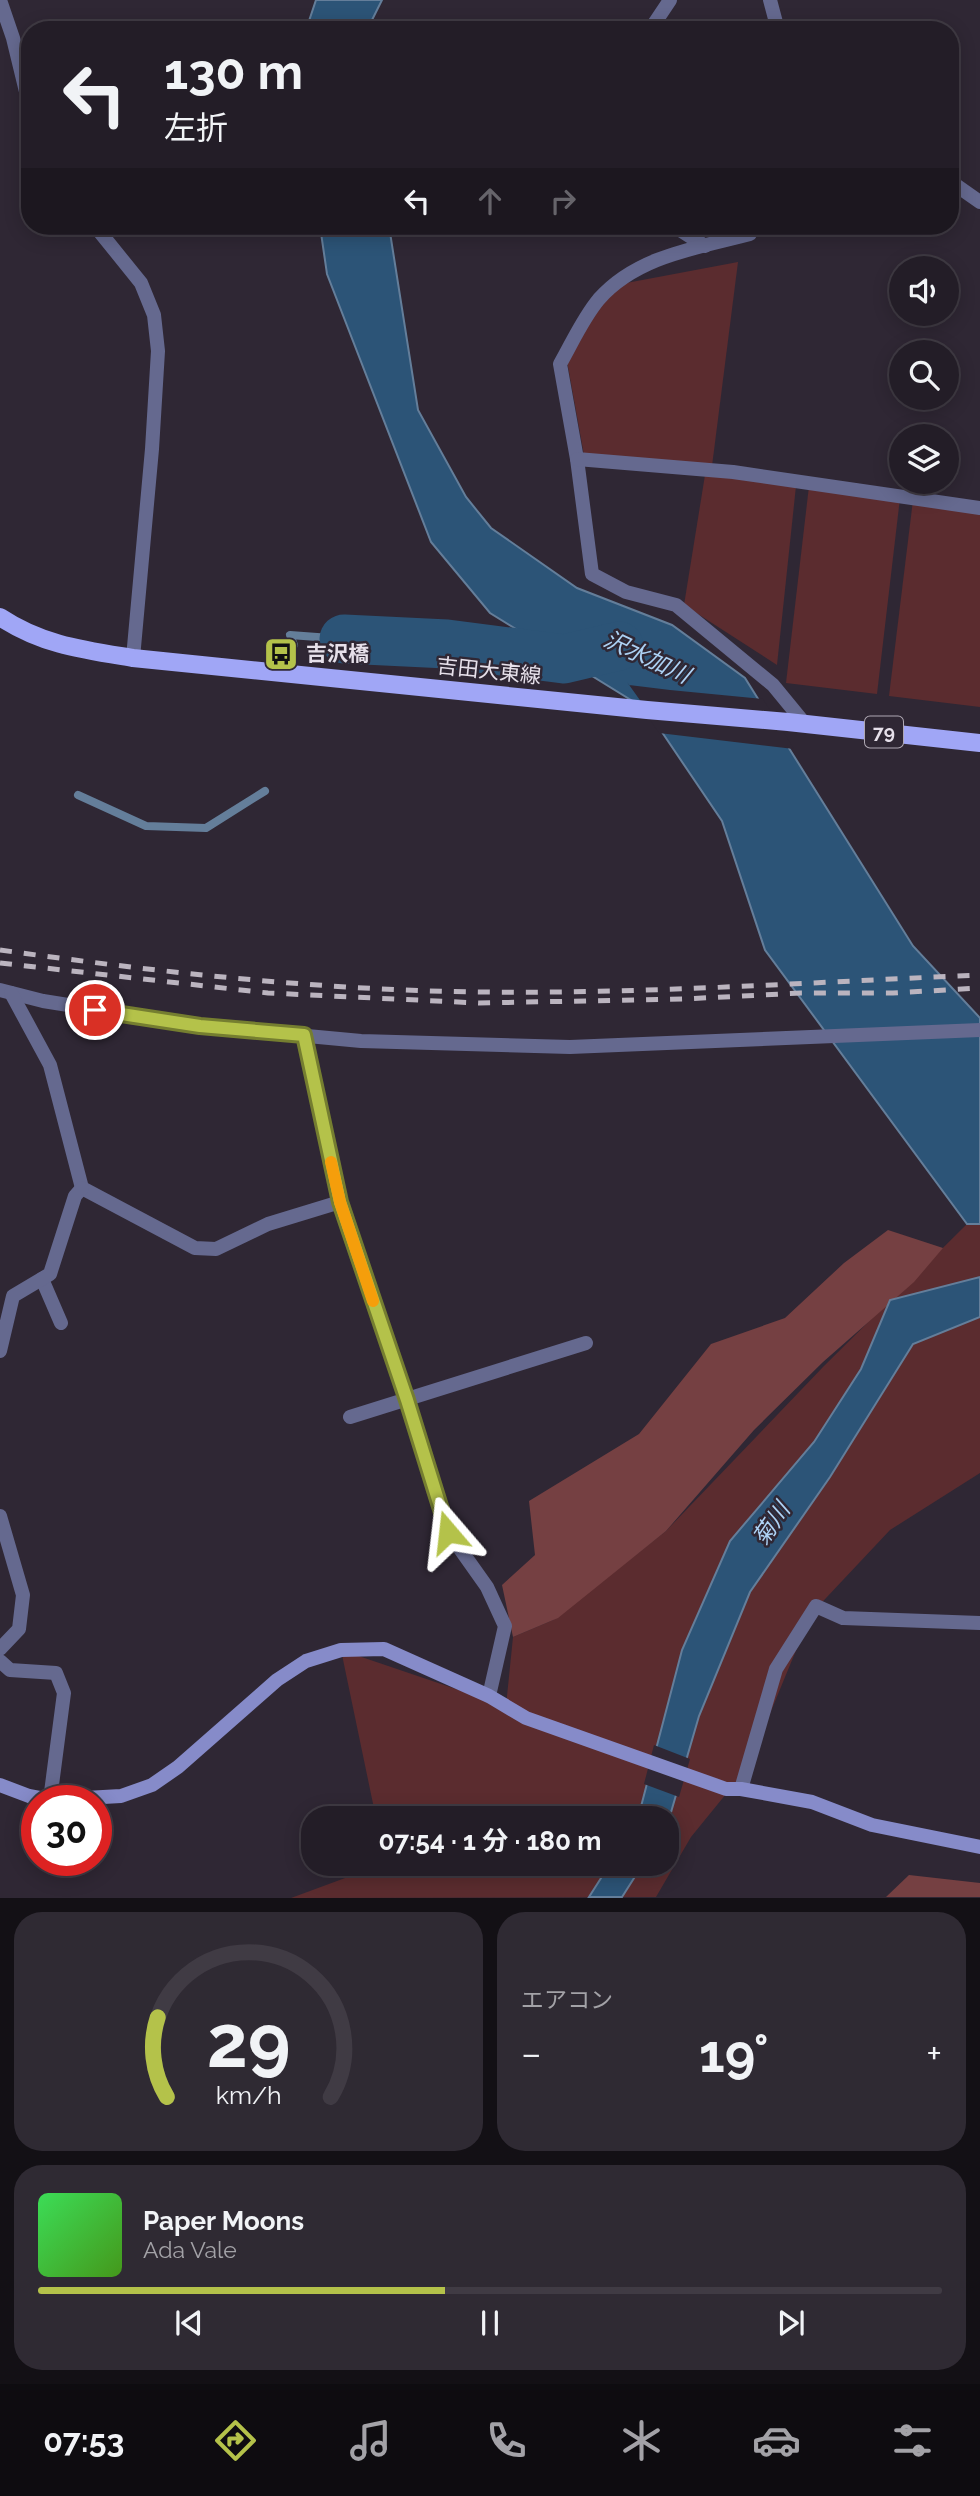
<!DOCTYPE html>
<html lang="ja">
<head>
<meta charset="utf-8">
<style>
	:root { --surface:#231d27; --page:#2f2a33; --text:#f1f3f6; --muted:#a3a2a7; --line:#403b44; --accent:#b4c24a }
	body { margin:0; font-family:Raleway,"Noto Sans JP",sans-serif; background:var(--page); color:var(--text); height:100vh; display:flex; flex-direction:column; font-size:26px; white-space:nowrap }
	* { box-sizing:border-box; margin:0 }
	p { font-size:23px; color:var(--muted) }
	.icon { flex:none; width:38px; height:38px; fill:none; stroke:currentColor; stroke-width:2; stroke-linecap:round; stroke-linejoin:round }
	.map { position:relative; height:1898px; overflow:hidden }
	.details { display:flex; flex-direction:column; gap:14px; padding:14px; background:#131015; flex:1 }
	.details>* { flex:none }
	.guide { position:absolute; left:21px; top:21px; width:938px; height:214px; border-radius:28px; box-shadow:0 4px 18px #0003,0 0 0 2px var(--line); background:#231d27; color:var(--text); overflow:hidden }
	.fabs { position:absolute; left:889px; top:256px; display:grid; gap:14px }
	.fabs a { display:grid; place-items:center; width:70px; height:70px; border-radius:50%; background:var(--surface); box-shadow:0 4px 18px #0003,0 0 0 2px var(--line); font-size:35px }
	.speed { position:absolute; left:21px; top:1785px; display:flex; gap:14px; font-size:35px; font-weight:700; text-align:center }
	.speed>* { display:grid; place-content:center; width:91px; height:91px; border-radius:50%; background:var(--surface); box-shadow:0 4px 18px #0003,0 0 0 2px var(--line); line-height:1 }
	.speed .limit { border:10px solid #d22; background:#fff; color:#111 }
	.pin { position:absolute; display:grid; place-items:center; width:60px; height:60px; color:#fff; margin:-30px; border:4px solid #fff; border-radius:50%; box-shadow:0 2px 7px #0007 }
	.me { position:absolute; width:77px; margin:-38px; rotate:343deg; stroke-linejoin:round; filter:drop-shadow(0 0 5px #0008) }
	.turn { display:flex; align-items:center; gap:24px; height:147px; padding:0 28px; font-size:32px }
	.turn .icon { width:91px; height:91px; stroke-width:2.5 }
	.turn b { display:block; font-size:49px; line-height:60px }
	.lanes { display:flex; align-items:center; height:66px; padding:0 28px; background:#0003; justify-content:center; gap:35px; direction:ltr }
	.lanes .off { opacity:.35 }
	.big { font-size:52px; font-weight:700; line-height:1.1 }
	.details .tile { flex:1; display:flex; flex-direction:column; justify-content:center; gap:10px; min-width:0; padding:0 24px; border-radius:28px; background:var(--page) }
	.details .dial { align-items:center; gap:0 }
	.dial svg { height:182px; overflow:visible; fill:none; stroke:var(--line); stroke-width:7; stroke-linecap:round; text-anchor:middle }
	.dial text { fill:var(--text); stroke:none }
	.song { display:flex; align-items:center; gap:21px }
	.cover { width:84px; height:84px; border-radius:10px; background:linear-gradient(135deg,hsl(130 70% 55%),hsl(100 70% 35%)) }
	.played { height:7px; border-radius:4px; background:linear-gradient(90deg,var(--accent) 45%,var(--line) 45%) }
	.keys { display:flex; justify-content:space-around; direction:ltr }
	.heat { display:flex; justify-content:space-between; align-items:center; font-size:38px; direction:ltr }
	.details .tiles { flex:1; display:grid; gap:14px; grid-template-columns:1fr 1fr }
	.tile:last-child { grid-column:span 2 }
	.trip { position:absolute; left:301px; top:1806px; width:378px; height:70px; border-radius:28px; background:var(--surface); box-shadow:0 4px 18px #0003,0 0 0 2px var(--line); font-weight:700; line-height:70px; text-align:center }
	.dock { display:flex; height:112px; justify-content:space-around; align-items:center; background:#0e0c10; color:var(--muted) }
	.dock .icon { width:49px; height:49px }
	.dock .selected { color:var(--accent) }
	.dock b { font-size:32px; color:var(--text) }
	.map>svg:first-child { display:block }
	.green { fill:#5b2c2f }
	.forest { fill:#754042 }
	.water { fill:#2c5477; stroke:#647e9a; stroke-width:2 }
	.pier { fill:#2f2734 }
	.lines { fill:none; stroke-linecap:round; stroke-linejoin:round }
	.stream { stroke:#647e9a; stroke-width:8 }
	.river { stroke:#2c5477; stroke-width:49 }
	.street { stroke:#65698f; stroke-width:14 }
	.secondary { stroke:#868bc9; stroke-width:14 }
	.primary { stroke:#a0a6f6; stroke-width:18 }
	.rail { stroke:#bbb4bf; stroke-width:5; stroke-dasharray:12 12; stroke-linecap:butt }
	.route-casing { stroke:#757e30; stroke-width:18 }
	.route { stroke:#b4c24a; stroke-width:12 }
	.slow { stroke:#f59e0b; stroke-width:12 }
	.labels { text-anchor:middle; stroke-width:5; stroke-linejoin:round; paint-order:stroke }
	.shield { fill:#2f2734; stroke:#afa8b3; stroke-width:2 }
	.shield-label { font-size:19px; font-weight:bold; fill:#e6e0ea }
	.poi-label { font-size:21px; font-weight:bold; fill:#e6e0ea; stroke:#2f2734; text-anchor:start }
	.street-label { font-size:21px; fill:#e6e0ea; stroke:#2f2734 }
	.water-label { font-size:23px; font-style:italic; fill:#add2f5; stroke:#2f2734 }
</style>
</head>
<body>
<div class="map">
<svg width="980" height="1898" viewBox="0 0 980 1898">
	<rect width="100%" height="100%" fill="#2f2734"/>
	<!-- green -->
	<g class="green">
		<polygon points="738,262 712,466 584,455 567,361 591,317 621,284"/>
		<polygon points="705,475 796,486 777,665 684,605"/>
		<polygon points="809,486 900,498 877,694 786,683"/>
		<polygon points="913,500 980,508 980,707 889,696"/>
		<polygon points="967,1224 980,1224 980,1473 890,1530 811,1614 748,1767 691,1837 656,1897 291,1898 383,1864 667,1864 667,1818 376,1818 341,1650 506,1706 513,1637 553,1620 666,1531 823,1367"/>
	</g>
	<!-- forest -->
	<g class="forest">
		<polygon points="888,1230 943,1248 914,1282 823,1362 754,1430 666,1531 558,1618 513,1637 502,1585 535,1555 529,1501 639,1434 711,1344 785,1318 844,1263"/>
		<polygon points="909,1875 980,1883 980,1897 886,1897"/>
	</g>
	<!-- water -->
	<g class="water">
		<polygon points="316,0 382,0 369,26 369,30 306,30"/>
		<polygon points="320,226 389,226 418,410 466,497 491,528 577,588 672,625 745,678 913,946 980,1018 980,1224 967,1224 765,950 722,821 647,710 490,613 431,542 327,274"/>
		<polygon points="980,1277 980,1317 913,1344 830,1477 750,1592 699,1716 667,1826 667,1818 638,1818 682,1650 730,1541 814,1442 861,1369 890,1300"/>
		<polygon points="610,1864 643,1864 622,1897 589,1897"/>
	</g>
	<!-- pier -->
	<g class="pier">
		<polygon points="627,682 629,685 670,690 763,699 794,749 659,733 646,714 647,710"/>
		<polygon points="654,1745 690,1759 679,1797 644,1784"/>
	</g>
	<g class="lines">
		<!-- stream -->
		<g class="stream">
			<polyline points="294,645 290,635 344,639"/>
			<polyline points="78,795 146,826 206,828 265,791"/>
		</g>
		<!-- river -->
		<polyline class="river" points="344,639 447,644 564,659 619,646"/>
		<!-- street -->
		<g class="street">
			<polyline points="0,0 13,38 30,108"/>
			<polyline points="770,0 778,30"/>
			<polyline points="650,30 670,0"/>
			<polyline points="950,181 980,202"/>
			<polyline points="95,226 141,283 154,315 158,351 152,449 133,658"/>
			<polyline points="674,226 705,246"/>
			<path d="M 753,226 L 750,234 C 697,248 637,256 599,299 C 583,318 572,343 560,364 L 577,459 L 592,574 L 626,592 L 676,605 L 773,685 L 805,724"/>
			<polyline points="577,459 733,472 980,508"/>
			<polyline points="0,990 43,1001 200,1026 361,1041 570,1047 980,1030"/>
			<polyline points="11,993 50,1065 82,1188 195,1248 216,1249 268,1224 340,1202"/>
			<polyline points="304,1036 340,1202 407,1400 448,1532 487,1587 505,1626 489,1696"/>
			<polyline points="42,1279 61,1323"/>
			<polyline points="0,1351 13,1296 50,1274 75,1196 82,1188"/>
			<polyline points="350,1417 586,1343"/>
			<polyline points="0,1516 23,1595 19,1629 0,1649"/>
			<polyline points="0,1661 10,1670 56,1673 64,1693 50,1800"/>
			<polyline points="741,1789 776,1669 816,1606 843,1618 980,1623"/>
		</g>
		<!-- secondary -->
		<polyline class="secondary" points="0,1785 29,1796 50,1800 121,1796 152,1785 178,1767 277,1680 306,1661 341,1650 384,1649 489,1696 526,1718 726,1789 741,1789 812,1802 872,1825 980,1847"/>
		<!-- primary -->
		<path class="primary" d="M 0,617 C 42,645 84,650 133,658 L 647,710 L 788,722 L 980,743"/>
		<!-- rail -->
		<g class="rail">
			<path d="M 0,950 C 158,972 318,990 479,992 C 646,994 813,982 980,975"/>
			<polyline points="0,963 268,993 479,1003 684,999 801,993 893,993 980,988"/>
		</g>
	</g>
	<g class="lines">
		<!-- route casing -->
		<g class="route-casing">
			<polyline id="route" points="95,1010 200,1026 304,1035 340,1202 407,1400 448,1532"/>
		</g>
		<!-- route -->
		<use href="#route" class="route"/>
		<!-- slow -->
		<polyline class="slow" points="331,1162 340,1202 373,1301"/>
	</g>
	<!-- icons -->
	<defs>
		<g id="bus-square" transform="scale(1.75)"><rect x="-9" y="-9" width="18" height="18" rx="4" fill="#b4c24a" stroke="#2f2734"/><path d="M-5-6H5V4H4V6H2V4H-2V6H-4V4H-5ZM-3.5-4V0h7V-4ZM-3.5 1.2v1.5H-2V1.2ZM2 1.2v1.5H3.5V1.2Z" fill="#111"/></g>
	</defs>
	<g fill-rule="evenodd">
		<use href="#bus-square" x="281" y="654"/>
	</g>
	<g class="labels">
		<!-- shield labels -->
		<rect class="shield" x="865" y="716.5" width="38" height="31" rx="5"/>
		<g class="shield-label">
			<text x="884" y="739">79</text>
		</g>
		<!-- poi labels -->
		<g class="poi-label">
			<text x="306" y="661">吉沢橋</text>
		</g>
		<!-- street labels -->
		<g class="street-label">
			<text transform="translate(489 671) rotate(6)" y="7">吉田大東線</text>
		</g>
		<!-- water labels -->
		<g class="water-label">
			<text transform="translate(647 657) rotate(25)" y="8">沢水加川</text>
			<text transform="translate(771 1524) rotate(-56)" y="8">菊川</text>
		</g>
	</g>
</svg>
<div class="fabs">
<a><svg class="icon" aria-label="sound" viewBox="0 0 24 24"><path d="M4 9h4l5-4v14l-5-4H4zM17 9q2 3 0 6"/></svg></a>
<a><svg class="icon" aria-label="search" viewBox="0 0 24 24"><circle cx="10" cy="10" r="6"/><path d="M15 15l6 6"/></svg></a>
<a><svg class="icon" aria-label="layers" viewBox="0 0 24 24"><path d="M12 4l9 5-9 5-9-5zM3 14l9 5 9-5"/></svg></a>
</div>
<div class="speed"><div class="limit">30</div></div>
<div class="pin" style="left:95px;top:1010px;background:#d93025"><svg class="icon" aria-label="arrive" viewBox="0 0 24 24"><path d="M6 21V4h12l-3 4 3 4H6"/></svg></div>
<svg class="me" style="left:448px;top:1532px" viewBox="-20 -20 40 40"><path d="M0-17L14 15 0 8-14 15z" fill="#b4c24a" stroke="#fff" stroke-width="4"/></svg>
<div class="trip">07:54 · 1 分 · 180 m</div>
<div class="guide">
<div class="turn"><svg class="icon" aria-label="left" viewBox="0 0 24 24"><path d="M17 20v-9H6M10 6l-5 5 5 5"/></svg><div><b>130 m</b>左折</div></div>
<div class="lanes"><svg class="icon" aria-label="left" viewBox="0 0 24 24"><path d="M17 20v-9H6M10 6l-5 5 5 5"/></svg><svg class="icon off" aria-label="ahead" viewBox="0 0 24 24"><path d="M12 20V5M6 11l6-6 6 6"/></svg><svg class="icon off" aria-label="right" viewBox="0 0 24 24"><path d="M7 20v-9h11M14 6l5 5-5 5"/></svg></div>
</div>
</div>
<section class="details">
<div class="tiles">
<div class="tile dial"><svg viewBox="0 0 100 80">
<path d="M14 69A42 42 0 1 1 86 69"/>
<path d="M14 69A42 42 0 0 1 10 34" stroke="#b4c24a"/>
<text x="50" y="56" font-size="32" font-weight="700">29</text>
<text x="50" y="72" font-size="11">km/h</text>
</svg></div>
<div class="tile"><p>エアコン</p>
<div class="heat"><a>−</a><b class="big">19°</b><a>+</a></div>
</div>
<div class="tile">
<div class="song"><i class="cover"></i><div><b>Paper Moons</b><p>Ada Vale</p></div></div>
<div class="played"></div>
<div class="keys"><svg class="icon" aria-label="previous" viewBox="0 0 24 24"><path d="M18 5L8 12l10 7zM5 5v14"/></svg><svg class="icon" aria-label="pause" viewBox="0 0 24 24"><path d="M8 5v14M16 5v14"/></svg><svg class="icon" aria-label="next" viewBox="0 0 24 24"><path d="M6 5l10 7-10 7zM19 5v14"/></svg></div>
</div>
</div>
</section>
<nav class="dock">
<b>07:53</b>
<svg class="icon selected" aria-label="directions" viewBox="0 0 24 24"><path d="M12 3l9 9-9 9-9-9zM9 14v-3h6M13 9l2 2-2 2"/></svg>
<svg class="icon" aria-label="music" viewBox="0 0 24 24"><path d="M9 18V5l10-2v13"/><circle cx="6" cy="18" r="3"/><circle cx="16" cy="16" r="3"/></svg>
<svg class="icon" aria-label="phone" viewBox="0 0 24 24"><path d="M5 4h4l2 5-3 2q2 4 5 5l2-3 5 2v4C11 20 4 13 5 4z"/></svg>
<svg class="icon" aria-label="climate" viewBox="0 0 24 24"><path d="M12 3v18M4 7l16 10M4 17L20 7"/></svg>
<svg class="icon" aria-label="car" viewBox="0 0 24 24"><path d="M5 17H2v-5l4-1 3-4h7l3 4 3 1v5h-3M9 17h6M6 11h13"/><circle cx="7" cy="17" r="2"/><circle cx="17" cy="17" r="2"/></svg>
<svg class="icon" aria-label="filters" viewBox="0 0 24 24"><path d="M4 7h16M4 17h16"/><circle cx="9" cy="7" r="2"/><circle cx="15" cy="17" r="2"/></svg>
</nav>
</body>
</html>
